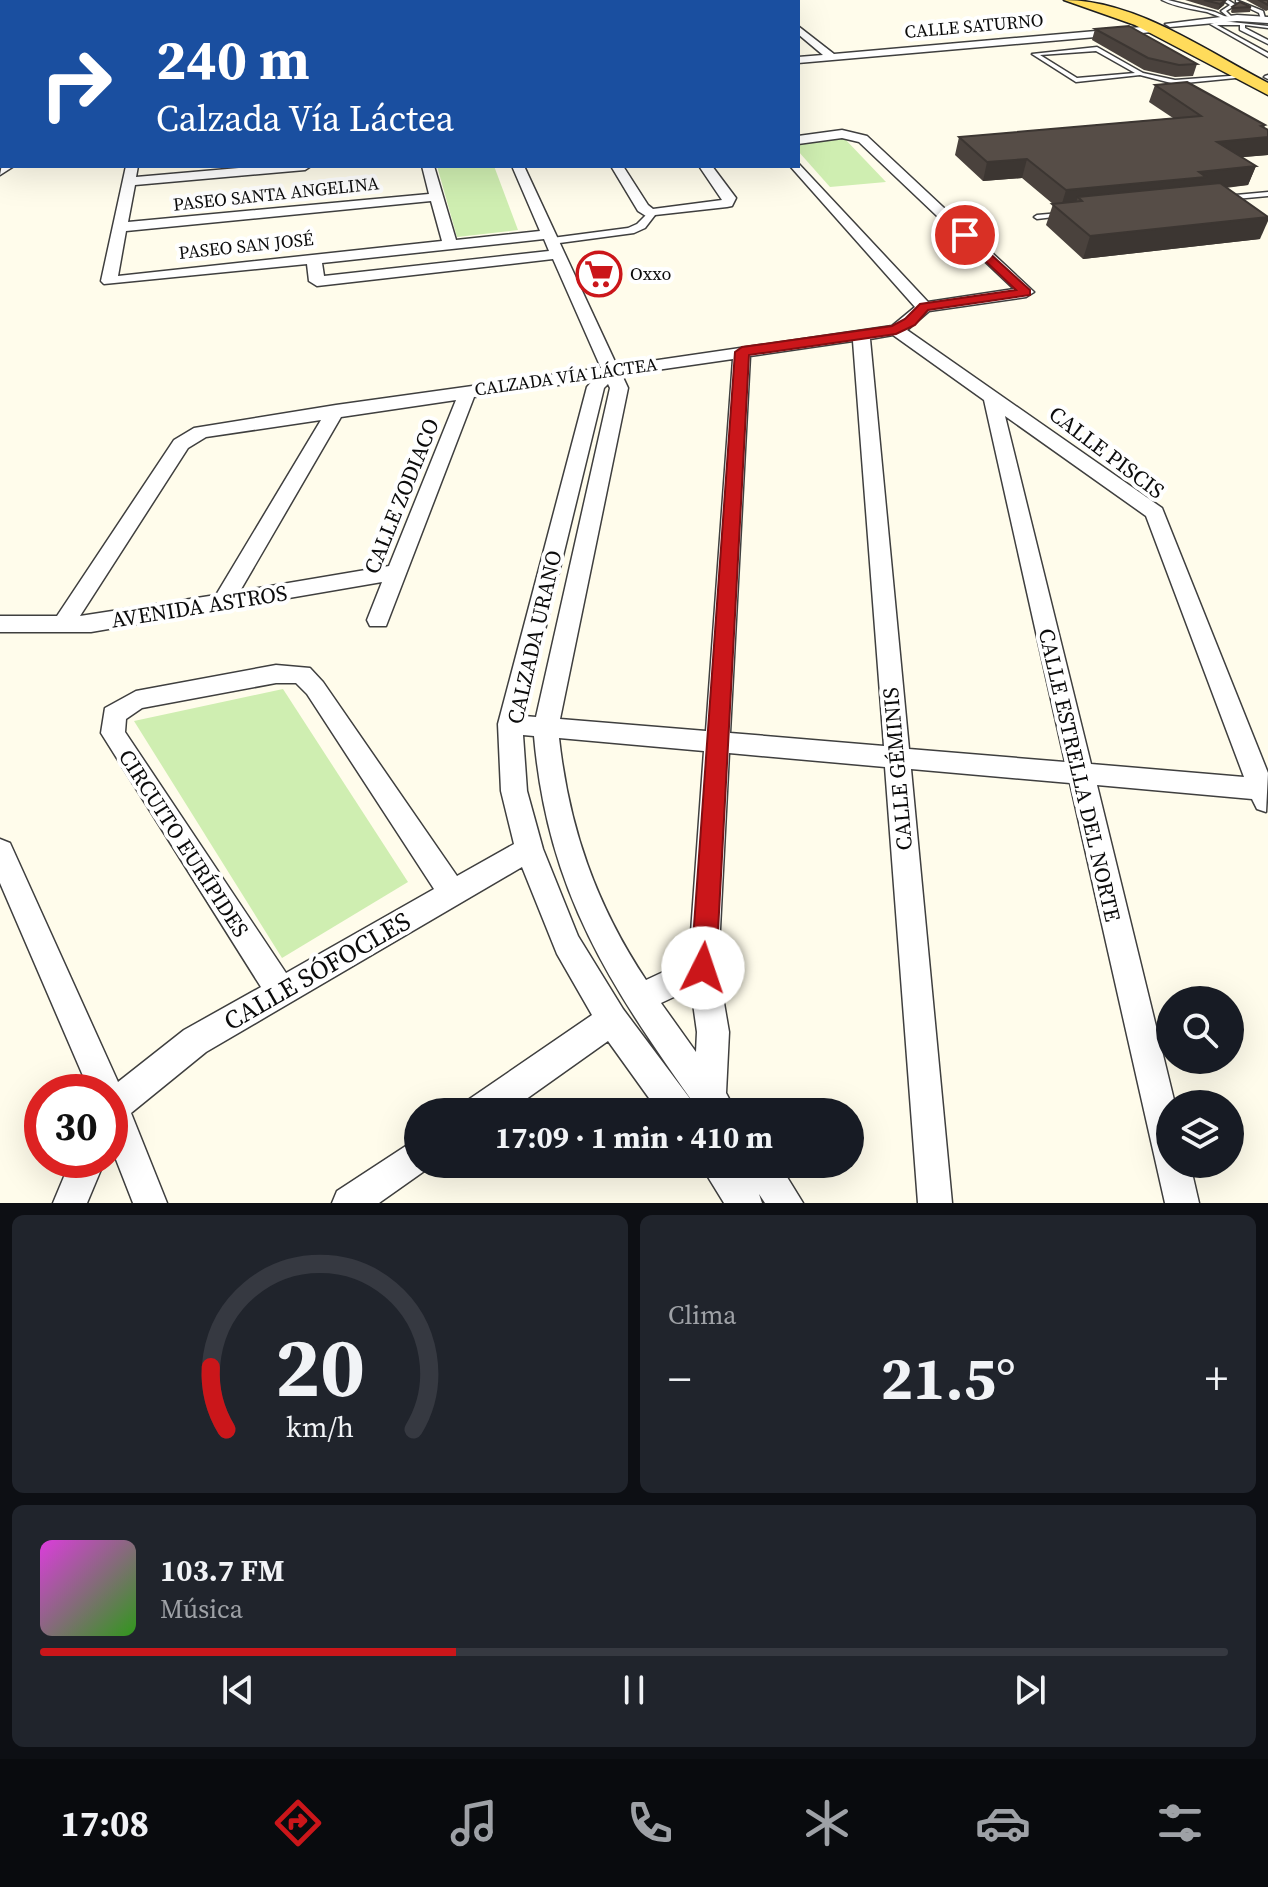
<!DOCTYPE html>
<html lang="es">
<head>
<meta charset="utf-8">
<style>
	:root { --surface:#171b24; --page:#20242c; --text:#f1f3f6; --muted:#9ea1a6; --line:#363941; --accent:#cb161a }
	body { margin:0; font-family:"Source Serif 4",serif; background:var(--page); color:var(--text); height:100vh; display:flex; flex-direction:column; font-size:30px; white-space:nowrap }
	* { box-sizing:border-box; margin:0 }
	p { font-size:26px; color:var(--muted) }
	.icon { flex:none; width:44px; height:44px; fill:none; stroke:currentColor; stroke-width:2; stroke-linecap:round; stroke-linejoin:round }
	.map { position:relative; height:1203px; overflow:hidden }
	.drawer { display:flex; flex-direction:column; gap:12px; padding:12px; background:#0d0f14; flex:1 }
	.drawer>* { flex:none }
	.top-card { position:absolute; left:0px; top:0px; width:800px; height:168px; box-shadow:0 8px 32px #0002; background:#1a4fa0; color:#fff; overflow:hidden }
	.tools { position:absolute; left:1156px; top:986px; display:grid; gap:16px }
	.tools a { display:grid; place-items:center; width:88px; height:88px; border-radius:50%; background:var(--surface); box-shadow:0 8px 32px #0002; font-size:40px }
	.speed { position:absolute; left:24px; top:1074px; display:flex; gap:16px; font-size:40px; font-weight:700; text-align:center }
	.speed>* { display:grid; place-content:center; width:104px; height:104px; border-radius:50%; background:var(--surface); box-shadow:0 8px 32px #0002; line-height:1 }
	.speed .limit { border:12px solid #d22; background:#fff; color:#111 }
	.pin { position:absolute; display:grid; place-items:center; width:68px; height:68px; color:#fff; margin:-34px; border:4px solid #fff; border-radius:50%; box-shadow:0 2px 8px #0007 }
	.me { position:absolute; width:88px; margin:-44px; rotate:4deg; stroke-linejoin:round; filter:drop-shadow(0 0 6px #0008) }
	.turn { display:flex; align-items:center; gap:28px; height:168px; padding:0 24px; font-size:36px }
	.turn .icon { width:104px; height:104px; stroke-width:2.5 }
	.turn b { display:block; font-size:56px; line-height:68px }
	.big { font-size:60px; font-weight:700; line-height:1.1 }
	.drawer .card { flex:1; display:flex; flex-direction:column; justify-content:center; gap:12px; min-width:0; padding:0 28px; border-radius:12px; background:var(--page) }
	.drawer .dial { align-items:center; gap:0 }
	.dial svg { height:208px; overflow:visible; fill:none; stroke:var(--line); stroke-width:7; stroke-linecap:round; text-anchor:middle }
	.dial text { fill:var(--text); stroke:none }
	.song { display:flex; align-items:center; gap:24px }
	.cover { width:96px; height:96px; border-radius:12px; background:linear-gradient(135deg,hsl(300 70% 55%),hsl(110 70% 35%)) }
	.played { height:8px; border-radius:4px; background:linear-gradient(90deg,var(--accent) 35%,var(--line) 35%) }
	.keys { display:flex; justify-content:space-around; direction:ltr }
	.heat { display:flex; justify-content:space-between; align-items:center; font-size:44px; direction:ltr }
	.drawer .tiles { flex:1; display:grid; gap:12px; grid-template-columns:1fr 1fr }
	.card:last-child { grid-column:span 2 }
	.trip { position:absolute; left:404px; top:1098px; width:460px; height:80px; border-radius:40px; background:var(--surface); box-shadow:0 8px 32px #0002; font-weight:700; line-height:80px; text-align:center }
	.menu { display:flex; height:128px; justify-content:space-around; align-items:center; background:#090b0e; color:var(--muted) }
	.menu .icon { width:56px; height:56px }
	.menu .selected { color:var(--accent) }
	.menu b { font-size:36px; color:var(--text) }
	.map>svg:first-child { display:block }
	.green { fill:#cfeeb1 }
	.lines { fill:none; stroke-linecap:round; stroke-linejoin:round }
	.service-casing { stroke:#3f3f3f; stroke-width:3 }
	.pedestrian-casing { stroke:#3f3f3f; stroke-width:3 }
	.minor-casing { stroke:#3f3f3f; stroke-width:3 }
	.primary-casing { stroke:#1d1d1d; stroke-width:3 }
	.service { fill:#fff; fill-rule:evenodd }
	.pedestrian { fill:#fff; fill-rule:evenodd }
	.minor { fill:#fff; fill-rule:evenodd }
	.primary { fill:#ffdb5b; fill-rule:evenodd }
	.wall { fill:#4a423d }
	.shaded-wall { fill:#3c3632 }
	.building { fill:#564d47; stroke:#3c3632; stroke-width:2 }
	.route { fill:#cb161a; stroke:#840e11; stroke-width:2 }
	.labels { text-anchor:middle; stroke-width:8; stroke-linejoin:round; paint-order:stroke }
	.far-street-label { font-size:18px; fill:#0c0c0c; stroke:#fff }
	.far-poi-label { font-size:18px; fill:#0c0c0c; stroke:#fff; text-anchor:start }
	.street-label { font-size:22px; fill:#0c0c0c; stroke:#fff }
	.near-street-label { font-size:26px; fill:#0c0c0c; stroke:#fff }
</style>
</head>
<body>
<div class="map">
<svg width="1268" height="1203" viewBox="0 0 1268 1203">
	<rect width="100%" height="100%" fill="#fffceb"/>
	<!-- green -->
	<g class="green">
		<polygon points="844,138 886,182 830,187 798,151 798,143"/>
		<polygon points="437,166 494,166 518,230 457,237"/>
		<polygon points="283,689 408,882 282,958 134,721"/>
	</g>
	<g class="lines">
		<!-- service casing -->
		<g class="service-casing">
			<g id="service">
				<polygon points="0,0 6,0 0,3"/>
				<polygon points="168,0 173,0 171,2 166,2"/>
				<path d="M 1162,0 L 1168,0 L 1215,12 L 1231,19 C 1224,19 1215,15 1207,12 C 1191,9 1176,7 1162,0 Z"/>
				<polygon points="1222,0 1228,0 1236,5 1226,11 1231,16 1227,16 1221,11 1230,5"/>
				<polygon points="1236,0 1263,11 1265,18 1261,19 1259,13 1236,2"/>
				<polygon points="1222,21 1268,26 1268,28 1245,25 1245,28 1268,40 1268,44 1240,30 1240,25 1217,25 1268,53 1268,57 1210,24"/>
				<path d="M 1097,47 L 1143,73 L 1175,80 L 1243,75 L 1246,77 L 1175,84 L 1140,75 L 1076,82 L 1032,54 ZM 1096,51 L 1135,73 L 1077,78 L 1040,55 Z"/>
				<polygon points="1268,75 1268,79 1264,77 1265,76"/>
				<polygon points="0,77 2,78 2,86 0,85"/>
				<rect x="0" y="120" width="2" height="4"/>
				<polygon points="1268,192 1268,196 1225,200 1222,198 1225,196"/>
				<polygon points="1060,213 1062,214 1062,216 1037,219 1034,217 1037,215"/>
			</g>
		</g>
		<!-- pedestrian casing -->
		<g class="pedestrian-casing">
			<polygon id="pedestrian" points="651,210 656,213 655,215 645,228 634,233 552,244 547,241 552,238 628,228 637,224"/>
		</g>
		<!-- minor casing -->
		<g class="minor-casing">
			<g id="minor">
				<rect x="294" y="0" width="10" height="2"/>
				<polygon points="440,0 450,0 451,2 441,2"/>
				<polygon points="510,0 520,0 521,2 511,2"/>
				<polygon points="569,0 579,0 580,2 570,2"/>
				<polygon points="763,0 773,0 775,2 765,2"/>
				<polygon points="1237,15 1268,17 1268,23 1237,21 1170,27 1165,24"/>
				<polygon points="798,26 834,54 1153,26 1158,29 1153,32 798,63 798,57 823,55 798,34"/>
				<path d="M 842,130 L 867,136 L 1034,292 L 1026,297 L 929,311 L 907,330 L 1162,508 L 1268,773 L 1266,812 L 1257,809 L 1252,799 L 1097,785 L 1175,1104 L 1170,1104 L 1170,1164 L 1190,1164 L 1199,1203 L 1165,1203 L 1070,783 L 911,769 L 952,1203 L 918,1203 L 885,767 L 729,753 L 718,968 L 729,1032 L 726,1093 L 736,1112 L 700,1112 C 611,987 548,894 534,736 L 523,735 L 527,791 L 543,849 L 578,936 L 623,1009 L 691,1100 L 695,1112 L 659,1112 L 608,1041 L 508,1112 L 464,1112 L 468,1100 L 592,1015 L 557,954 L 522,867 L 206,1052 L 131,1113 L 167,1203 L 133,1203 L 110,1144 L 110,1092 L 90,1092 L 0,883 L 0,839 L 10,843 L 118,1082 L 184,1030 L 261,987 L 101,733 L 105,708 L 136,691 L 276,665 L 310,668 L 323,682 L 457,876 L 514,844 L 501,791 L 498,724 L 587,387 L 593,380 L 474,397 L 386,626 L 370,626 L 367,620 L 382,582 L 91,632 L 0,632 L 0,616 L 57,616 L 174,440 L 194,428 L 336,405 L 601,368 L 553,259 L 317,286 L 309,281 L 307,264 L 104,284 L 101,281 L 126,166 L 138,166 L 136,177 L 262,166 L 311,166 L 305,170 L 135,185 L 128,222 L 429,194 L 422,166 L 434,166 L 456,240 L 540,231 L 512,166 L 524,166 L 617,366 L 892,326 L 915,307 L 790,166 L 798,166 L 798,163 L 928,302 L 1014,289 L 859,142 L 842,138 L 798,144 L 798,136 ZM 431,201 L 442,241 L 118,276 L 126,231 ZM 544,239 L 549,251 L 324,276 L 322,263 ZM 893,335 L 984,400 L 1065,762 L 909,749 L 870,339 ZM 853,341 L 884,746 L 730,733 L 750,356 ZM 733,359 L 706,731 L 560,719 L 628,388 L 622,375 ZM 608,384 L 610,388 L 536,717 L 524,716 L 604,388 ZM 456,400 L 389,566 L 240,591 L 341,417 ZM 1005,416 L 1146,516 L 1244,777 L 1091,764 ZM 321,420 L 216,595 L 80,616 L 188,448 L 206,437 ZM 276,683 L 296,683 L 307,694 L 434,889 L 286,973 L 125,732 L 126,719 L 142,708 ZM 559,738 L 704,751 L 689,960 L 646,980 C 596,905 569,828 559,738 ZM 691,989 L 697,1032 L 696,1052 L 661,1003 Z"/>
				<polygon points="2,164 2,166 14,166 0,175"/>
				<polygon points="611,166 623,166 648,205 653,209 722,200 699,166 712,166 736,198 732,206 727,207 646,216 638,211"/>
				<polygon points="418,1138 418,1164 431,1164 430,1167 379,1203 332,1203 337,1191"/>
				<polygon points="71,1160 105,1160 87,1203 53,1203"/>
				<polygon points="700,1164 738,1164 745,1174 741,1164 779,1164 803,1203 765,1203 759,1194 762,1203 724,1203"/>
			</g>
		</g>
		<!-- primary casing -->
		<g class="primary-casing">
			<g id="primary">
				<polygon points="215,0 240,0 214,2"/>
				<polygon points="249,0 273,0 248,2"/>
				<path d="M 1064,0 C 1136,0 1206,51 1268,83 L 1268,95 L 1135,25 Z"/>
				<polygon points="2,34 2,44 0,45 0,35"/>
			</g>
		</g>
		<!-- service -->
		<use href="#service" class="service"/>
		<!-- pedestrian -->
		<use href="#pedestrian" class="pedestrian"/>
		<!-- minor -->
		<use href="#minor" class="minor"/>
		<!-- primary -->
		<use href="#primary" class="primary"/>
	</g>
	<!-- wall -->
	<g class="wall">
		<polygon points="1185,0 1226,0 1224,5 1218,10"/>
		<polygon points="1246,0 1268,0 1268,10 1266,11"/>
		<polygon points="1232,7 1251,7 1250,12 1232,13 1231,12"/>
		<polygon points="1095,29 1197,64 1193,76 1175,77 1144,70 1092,40"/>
		<polygon points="1155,85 1268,155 1242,157 1256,166 1248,185 1226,188 1260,239 1083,259 1046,225 1053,204 1022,178 983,181 955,155 959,137 1173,118 1149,102"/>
	</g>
	<!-- shaded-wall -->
	<g class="shaded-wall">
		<polygon points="1226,0 1224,5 1218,10 1220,4"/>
		<polygon points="1265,125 1261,137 1268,137 1268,155 1210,160 1217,142 1261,126"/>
		<polygon points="1027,159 1022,178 983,181 987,162"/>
		<polygon points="1256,166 1248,185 1082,201 1078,197 1074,208 1060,210 1066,190 1199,172"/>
		<polygon points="1268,217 1268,221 1260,239 1083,259 1090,236"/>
	</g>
	<!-- building -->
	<g class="building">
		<polygon points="1204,0 1226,0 1220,4"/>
		<polygon points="1259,0 1268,0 1268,5"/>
		<polygon points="1240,2 1251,7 1233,8 1232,7"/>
		<polygon points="1129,26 1197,64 1179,65 1148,58 1095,29"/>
		<polygon points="1187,82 1265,125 1261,126 1268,130 1268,137 1217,142 1256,166 1199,172 1206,177 1066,190 1027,159 987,162 959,137 1201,116 1155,85"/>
		<polygon points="1220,183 1268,217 1090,236 1052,204 1082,201 1078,197"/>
	</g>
	<!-- route -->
	<polygon class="route" points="965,231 1030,290 1030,295 928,310 915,325 896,334 749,355 716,968 712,976 703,979 694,976 691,968 735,352 742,347 892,326 905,319 920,304 1016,290 960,237 959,235"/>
	<!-- icons -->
	<defs>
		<g id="supermarket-ring" transform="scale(2.3)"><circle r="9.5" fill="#fff" stroke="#cb161a" stroke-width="1.5"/><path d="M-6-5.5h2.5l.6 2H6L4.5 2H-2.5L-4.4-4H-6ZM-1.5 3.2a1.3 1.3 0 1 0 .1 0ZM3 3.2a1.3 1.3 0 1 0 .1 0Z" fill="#cb161a"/></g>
	</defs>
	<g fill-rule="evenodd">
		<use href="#supermarket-ring" x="599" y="274"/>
	</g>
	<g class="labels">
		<!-- far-street labels -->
		<g class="far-street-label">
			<text transform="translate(974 26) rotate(-5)" y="6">CALLE SATURNO</text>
			<text transform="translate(276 194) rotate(-6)" y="6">PASEO SANTA ANGELINA</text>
			<text transform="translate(246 246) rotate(-6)" y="6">PASEO SAN JOSÉ</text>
			<text transform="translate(566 377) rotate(-8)" y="6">CALZADA VÍA LÁCTEA</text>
		</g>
		<!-- far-poi labels -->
		<g class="far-poi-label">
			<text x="630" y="280">Oxxo</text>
		</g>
		<!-- street labels -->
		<g class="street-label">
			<text transform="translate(1107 452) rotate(37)" y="8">CALLE PISCIS</text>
			<text transform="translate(401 496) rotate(-68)" y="8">CALLE ZODIACO</text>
			<text transform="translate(199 606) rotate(-9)" y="8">AVENIDA ASTROS</text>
			<text transform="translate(534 637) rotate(-77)" y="8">CALZADA URANO</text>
			<text transform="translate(897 769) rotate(-95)" y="8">CALLE GÉMINIS</text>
			<text transform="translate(1080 775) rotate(77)" y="8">CALLE ESTRELLA DEL NORTE</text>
			<text transform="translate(184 843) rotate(57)" y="8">CIRCUITO EURÍPIDES</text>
		</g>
		<!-- near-street labels -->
		<g class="near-street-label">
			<text transform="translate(317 971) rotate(-30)" y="9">CALLE SÓFOCLES</text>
		</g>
	</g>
</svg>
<div class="tools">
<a><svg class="icon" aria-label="search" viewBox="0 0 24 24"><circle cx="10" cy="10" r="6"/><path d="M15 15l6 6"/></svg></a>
<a><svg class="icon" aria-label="layers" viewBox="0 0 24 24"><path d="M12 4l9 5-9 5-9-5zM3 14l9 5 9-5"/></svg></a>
</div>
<div class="speed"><div class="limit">30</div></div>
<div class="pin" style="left:965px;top:235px;background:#d93025"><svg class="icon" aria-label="arrive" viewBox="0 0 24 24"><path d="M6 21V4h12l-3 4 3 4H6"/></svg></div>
<svg class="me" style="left:703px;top:968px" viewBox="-20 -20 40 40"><circle r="19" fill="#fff"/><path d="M0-13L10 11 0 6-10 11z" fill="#cb161a"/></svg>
<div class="trip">17:09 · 1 min · 410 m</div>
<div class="top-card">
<div class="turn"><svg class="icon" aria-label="right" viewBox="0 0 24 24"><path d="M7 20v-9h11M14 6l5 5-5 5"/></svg><div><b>240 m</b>Calzada Vía Láctea</div></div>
</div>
</div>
<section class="drawer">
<div class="tiles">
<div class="card dial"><svg viewBox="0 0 100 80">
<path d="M14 69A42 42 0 1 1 86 69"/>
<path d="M14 69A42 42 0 0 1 8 45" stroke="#cb161a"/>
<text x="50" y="56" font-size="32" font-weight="700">20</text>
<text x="50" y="72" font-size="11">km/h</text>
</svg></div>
<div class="card"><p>Clima</p>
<div class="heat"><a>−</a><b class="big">21.5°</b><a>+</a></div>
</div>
<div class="card">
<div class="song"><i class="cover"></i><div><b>103.7 FM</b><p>Música</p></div></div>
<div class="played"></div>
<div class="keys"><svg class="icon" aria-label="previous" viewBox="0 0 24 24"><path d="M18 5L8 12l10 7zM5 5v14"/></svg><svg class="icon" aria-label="pause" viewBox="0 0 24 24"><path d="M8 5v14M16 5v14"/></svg><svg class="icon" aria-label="next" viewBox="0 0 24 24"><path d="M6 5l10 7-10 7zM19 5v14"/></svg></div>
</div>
</div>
</section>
<nav class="menu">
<b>17:08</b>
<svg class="icon selected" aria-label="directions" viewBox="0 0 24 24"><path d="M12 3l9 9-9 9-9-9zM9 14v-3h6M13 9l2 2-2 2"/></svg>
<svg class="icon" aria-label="music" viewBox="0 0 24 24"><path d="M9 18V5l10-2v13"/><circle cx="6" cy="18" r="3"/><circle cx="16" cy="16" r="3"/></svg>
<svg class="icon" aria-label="phone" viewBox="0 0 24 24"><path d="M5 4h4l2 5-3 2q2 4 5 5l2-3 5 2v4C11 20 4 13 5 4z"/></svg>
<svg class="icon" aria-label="climate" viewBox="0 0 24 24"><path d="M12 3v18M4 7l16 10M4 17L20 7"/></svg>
<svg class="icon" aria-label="car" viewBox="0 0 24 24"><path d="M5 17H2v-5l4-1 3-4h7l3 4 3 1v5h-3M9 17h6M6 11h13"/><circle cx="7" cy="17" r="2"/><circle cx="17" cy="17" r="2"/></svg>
<svg class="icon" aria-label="filters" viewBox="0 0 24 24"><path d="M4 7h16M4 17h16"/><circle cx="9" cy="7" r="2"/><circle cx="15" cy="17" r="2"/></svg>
</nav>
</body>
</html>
